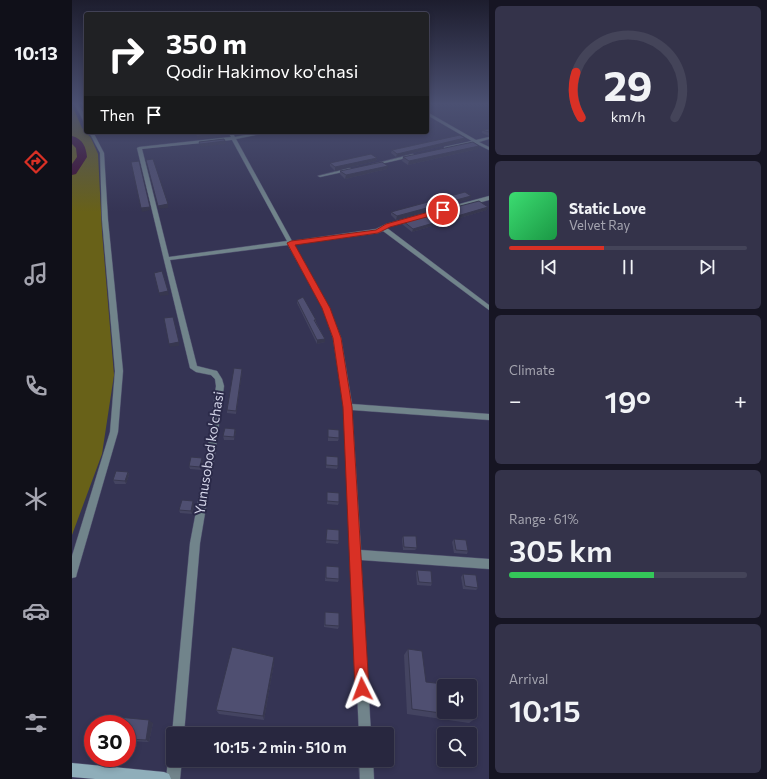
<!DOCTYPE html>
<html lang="en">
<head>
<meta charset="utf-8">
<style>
	:root { --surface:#28273f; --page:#34334a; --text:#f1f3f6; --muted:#a5a5b0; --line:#444459; --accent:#d93025 }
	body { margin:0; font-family:Commissioner,sans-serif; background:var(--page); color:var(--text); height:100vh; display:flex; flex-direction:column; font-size:15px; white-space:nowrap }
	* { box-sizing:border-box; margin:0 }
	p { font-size:13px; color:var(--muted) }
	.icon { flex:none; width:22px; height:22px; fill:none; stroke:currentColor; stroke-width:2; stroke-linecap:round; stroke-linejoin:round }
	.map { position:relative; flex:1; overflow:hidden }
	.drawer { display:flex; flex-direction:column; gap:6px; padding:6px; background:#161523; width:278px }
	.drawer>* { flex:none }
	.top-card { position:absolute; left:12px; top:12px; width:345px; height:122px; border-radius:4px; box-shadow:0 2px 6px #0003,0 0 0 1px var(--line); background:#202124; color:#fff; overflow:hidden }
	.buttons { position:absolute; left:365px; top:679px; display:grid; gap:8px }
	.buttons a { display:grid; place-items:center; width:40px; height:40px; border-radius:4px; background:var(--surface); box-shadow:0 2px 6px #0003,0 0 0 1px var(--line); font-size:20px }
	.speed { position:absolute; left:12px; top:715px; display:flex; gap:8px; font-size:20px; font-weight:700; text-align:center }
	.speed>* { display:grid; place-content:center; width:52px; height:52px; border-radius:50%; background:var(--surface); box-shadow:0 2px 6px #0003,0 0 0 1px var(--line); line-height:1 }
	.speed .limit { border:6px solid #d22; background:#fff; color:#111 }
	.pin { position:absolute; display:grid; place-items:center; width:34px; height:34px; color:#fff; margin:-17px; border:2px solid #fff; border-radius:50%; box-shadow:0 1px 4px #0007 }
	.me { position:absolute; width:44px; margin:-22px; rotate:357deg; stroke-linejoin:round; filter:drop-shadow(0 0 3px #0008) }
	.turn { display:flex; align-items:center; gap:14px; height:84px; padding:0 16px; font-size:18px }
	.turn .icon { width:52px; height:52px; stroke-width:2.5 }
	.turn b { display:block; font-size:28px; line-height:34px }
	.then { display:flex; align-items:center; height:38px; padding:0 16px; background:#0003; gap:8px; font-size:15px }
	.big { font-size:30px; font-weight:600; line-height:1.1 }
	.drawer .widget { flex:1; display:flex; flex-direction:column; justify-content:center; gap:6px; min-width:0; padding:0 14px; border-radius:6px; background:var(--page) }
	.drawer .dial { align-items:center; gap:0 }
	.dial svg { height:104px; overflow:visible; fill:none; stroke:var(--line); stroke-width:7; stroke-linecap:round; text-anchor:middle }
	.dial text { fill:var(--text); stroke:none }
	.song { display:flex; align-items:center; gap:12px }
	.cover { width:48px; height:48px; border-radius:6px; background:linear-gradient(135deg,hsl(140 70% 55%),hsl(140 70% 35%)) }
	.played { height:4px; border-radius:2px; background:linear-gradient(90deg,var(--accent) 40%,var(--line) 40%) }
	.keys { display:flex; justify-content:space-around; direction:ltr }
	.heat { display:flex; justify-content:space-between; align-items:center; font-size:22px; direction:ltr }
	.charge { height:6px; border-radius:3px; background:linear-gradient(90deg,#34c759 61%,var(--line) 0) }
	.trip { position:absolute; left:94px; top:727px; width:228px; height:40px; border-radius:4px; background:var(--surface); box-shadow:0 2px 6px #0003,0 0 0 1px var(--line); font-weight:600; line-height:40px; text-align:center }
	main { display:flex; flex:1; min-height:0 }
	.menu { display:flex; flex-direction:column; width:72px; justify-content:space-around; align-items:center; background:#101019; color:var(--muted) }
	.menu .icon { width:28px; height:28px }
	.menu .active { color:var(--accent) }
	.menu b { font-size:18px; color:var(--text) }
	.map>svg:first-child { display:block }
	.green { fill:#686118 }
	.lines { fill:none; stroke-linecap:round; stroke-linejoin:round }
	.river { fill:#3b072b; fill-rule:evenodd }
	.minor-casing { stroke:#51516f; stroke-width:1 }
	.secondary-casing { stroke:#51516f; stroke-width:1 }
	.minor { fill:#71848b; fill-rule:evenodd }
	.secondary { fill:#8faeba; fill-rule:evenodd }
	.wall { fill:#444461 }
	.shaded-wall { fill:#37374f }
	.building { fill:#4f4f71; stroke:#37374f }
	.route { fill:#d93025; stroke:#8d1f18 }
	.labels { text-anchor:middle; stroke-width:4; stroke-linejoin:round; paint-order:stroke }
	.street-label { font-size:14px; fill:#d3d4e8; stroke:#2b2a49 }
</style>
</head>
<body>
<main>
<nav class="menu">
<b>10:13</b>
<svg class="icon active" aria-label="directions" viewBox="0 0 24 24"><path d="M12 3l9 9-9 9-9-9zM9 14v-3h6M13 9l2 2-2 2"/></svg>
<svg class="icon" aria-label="music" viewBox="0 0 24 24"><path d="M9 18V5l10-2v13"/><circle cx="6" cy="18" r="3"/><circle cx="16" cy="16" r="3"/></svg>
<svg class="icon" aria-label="phone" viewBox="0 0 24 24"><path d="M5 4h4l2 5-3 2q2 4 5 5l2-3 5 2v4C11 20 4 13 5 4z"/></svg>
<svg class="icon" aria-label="climate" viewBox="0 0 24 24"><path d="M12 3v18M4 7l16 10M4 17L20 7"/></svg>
<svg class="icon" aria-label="car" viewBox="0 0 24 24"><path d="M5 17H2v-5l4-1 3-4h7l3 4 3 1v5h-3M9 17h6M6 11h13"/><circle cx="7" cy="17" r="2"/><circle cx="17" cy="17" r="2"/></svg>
<svg class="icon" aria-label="filters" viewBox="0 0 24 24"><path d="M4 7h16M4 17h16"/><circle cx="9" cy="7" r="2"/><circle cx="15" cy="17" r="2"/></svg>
</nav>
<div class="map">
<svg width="417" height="779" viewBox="0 0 417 779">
	<rect width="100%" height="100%" fill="#353454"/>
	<!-- green -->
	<polygon class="green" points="0,105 10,128 19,138 26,154 30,232 42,375 30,454 0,535"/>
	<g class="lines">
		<!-- river -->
		<path class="river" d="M 0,136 C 11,139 14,147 15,157 L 4,174 L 0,175 L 0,164 L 5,157 L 4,148 L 0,144 Z"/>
		<!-- minor casing -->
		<g class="minor-casing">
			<g id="minor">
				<polygon points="2,103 6,103 14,118 14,123 12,122"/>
				<polygon points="355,112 404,140 417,137 417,139 407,142 417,147 417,150 403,143 372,149 372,147 400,141 355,115"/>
				<polygon points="17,132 21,132 32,153 36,220 51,371 46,432 5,573 4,577 0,578 0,556 38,432 43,371 30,220 28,153"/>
				<path d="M 156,132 L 160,132 L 163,137 L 189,132 L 198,132 L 164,139 L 220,241 L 304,229 L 314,224 L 417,196 L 417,200 L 318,226 L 315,228 L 417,305 L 417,310 L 311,231 L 306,233 L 222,244 L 257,308 L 269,338 L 280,404 L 417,414 L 417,420 L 280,410 L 289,550 L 417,559 L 417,569 L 289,560 L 299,734 L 287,734 L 272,407 L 261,338 L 251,308 L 216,245 L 98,260 L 125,366 L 145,371 L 150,379 L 152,386 L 143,454 L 128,543 L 112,734 L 101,734 L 101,738 L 100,734 L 118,543 L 135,454 L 144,386 L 143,379 L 139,375 L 124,372 L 118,368 L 65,148 L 67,147 L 159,137 ZM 160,140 L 215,241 L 97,257 L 70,149 Z"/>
				<polygon points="341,154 343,155 343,156 300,166 298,165"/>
				<polygon points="278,168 280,169 280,170 248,177 246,176"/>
				<polygon points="101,754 101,760 110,760 108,779 94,779 96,760 98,755"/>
				<polygon points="287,760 301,760 302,779 288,779"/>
			</g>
		</g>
		<!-- secondary casing -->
		<g class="secondary-casing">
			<polygon id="secondary" points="0,763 92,772 97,774 99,779 23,779 0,777"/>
		</g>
		<!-- minor -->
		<use href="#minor" class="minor"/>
		<!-- secondary -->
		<use href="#secondary" class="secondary"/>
	</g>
	<!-- wall -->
	<g class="wall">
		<polygon points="417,129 417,136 410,133 410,130"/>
		<polygon points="393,138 392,141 324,157 319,153 320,150"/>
		<polygon points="406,149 336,165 330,161 331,157"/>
		<polygon points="305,158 304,161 263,171 258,166 258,163"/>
		<polygon points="315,169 273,179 268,174 268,171"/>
		<polygon points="398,199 324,220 319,215 319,212"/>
		<polygon points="415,210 340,232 330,224 331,221"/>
		<polygon points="225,300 244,320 244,322 253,339 253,342 245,344 225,303"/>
		<polygon points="170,372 164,414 155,413 155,410"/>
		<polygon points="163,429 164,432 162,440 152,440 151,436"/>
		<polygon points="256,429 267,438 266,441 256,441"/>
		<polygon points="254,456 266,466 265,469 254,468"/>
		<polygon points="131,461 129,470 118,469 117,466"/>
		<polygon points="56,472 57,475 54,484 43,484 41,480"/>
		<polygon points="255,492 267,502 266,505 255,504"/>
		<polygon points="122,505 120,514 108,513 107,510"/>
		<polygon points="255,529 267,541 266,544 254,543"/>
		<polygon points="331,536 345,548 343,550 331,550 330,539"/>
		<polygon points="382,539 396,551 395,554 382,553 380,542"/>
		<polygon points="254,566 267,579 266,582 253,581"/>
		<polygon points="345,570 360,583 359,586 345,585 344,573"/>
		<polygon points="391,574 406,588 404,590 391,589 389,577"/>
		<polygon points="253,612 267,626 266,629 252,627"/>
		<polygon points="336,649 354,682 404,718 397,723 335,714 332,655"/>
		<polygon points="202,663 192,720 147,714 144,710"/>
		<polygon points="81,723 77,742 55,741 55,724"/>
	</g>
	<!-- shaded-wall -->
	<g class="shaded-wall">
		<polygon points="368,103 382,103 355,108 355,105"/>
		<polygon points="213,132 224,132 213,134"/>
		<polygon points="149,134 149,137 125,139 125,136"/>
		<polygon points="393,138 392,141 324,157 325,154"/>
		<polygon points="153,141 154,144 129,147 128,144"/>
		<polygon points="407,146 406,149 336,165 337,161"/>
		<polygon points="305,158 304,161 263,171 263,167"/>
		<polygon points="316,166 315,169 273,179 274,175"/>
		<polygon points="399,196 398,199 324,220 325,216"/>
		<polygon points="96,204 96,208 87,209 86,206"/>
		<polygon points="78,207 78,210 70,212 69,208"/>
		<polygon points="416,207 415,210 340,232 341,229"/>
		<polygon points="96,291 97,295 88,296 87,293"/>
		<polygon points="253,339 253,342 245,344 245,340"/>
		<polygon points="107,342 107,346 98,347 97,344"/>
		<polygon points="170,369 170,372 164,414 164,411"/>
		<polygon points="163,429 164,432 162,440 162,437"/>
		<polygon points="130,458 131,461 129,470 128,467"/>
		<polygon points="56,472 57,475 54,484 53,481"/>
		<polygon points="121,501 122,505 120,514 119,511"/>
		<polygon points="202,657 202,663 192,720 191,716"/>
		<polygon points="77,720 81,723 77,742 74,740"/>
	</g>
	<!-- building -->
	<g class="building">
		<polygon points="355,103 368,103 355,105"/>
		<polygon points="417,129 417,132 410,130"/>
		<polygon points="138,132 148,132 149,134 125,136 124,134"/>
		<polygon points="388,135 393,138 325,154 320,150"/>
		<polygon points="152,139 153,141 128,144 127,142"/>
		<polygon points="401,142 407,146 337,161 331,157"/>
		<polygon points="299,154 305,158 263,167 258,163"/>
		<polygon points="81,159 96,204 86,206 74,160"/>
		<polygon points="67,161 78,207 69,208 59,162"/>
		<polygon points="310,162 316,166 274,175 268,171"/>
		<polygon points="393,192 399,196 325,216 319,212"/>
		<polygon points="407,201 416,207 341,229 331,221"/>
		<polygon points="90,271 96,291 87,293 82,273"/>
		<polygon points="231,297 244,320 242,320 253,339 245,340 225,300"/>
		<polygon points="101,317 107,342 97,344 92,318"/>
		<polygon points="162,368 170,369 164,411 155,410"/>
		<polygon points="153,428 163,429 162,437 151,436"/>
		<polygon points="256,429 267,430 267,438 256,437"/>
		<polygon points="254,456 266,457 266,466 254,465"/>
		<polygon points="119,457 130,458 128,467 117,466"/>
		<polygon points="44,471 56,472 53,481 41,480"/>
		<polygon points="255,492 267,493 267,502 255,501"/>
		<polygon points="110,500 121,501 119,511 107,510"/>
		<polygon points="255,529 267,530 267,541 254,540"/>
		<polygon points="331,536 344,536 345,548 332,547"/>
		<polygon points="382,539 394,540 396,551 384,550"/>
		<polygon points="254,566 267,567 267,579 254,578"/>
		<polygon points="345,570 359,571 360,583 347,582"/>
		<polygon points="391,574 404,575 406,588 393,586"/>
		<polygon points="253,612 267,613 267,626 253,625"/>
		<polygon points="160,647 202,657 191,716 144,710"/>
		<polygon points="336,649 350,651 354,682 389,686 372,686 372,712 398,712 398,687 400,687 404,718 340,709"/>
		<polygon points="46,717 77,720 74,740 55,739 55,724 45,724"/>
	</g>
	<!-- sky -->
	<linearGradient id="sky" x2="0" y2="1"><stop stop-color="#1d1d2e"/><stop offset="0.49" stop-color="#4b5072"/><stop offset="1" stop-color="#4b5072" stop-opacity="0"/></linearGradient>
	<rect width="417" height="212" fill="url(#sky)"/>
	<!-- route -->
	<polygon class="route" points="371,208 373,209 373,212 318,227 306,233 223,245 258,308 269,338 280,407 297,689 295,694 290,696 285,694 283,689 271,407 261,338 250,308 215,243 219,241 304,230 314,224"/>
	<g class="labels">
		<!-- street labels -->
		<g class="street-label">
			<text transform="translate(137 453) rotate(-81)" y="5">Yunusobod ko'chasi</text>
		</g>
	</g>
</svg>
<div class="buttons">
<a><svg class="icon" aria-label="sound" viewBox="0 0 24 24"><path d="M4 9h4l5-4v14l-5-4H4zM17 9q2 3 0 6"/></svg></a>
<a><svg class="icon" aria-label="search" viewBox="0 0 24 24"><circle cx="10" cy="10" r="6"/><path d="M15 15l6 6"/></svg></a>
</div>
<div class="speed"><div class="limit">30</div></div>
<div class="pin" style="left:371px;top:210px;background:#d93025"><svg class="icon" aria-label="arrive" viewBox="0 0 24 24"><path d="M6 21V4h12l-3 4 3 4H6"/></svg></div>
<svg class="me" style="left:290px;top:689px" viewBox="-20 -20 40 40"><path d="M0-17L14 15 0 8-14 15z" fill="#d93025" stroke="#fff" stroke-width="4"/></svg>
<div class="trip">10:15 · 2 min · 510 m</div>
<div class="top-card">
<div class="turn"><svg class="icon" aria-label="right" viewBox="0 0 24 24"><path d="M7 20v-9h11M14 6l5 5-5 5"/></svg><div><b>350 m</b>Qodir Hakimov ko'chasi</div></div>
<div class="then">Then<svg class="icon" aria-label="arrive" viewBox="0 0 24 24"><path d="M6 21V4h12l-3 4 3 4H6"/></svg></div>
</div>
</div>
<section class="drawer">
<div class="widget dial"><svg viewBox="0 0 100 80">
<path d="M14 69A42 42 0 1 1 86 69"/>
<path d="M14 69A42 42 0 0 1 10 34" stroke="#d93025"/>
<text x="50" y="56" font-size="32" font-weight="700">29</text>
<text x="50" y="72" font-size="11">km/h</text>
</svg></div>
<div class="widget">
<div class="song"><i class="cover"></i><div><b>Static Love</b><p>Velvet Ray</p></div></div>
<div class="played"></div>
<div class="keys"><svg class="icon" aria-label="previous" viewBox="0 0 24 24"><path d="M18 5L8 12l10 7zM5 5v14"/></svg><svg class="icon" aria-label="pause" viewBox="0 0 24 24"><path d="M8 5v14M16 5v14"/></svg><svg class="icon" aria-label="next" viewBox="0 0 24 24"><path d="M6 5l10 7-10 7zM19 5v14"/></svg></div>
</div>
<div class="widget"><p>Climate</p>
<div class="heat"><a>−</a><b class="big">19°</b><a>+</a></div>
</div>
<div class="widget"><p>Range · 61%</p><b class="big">305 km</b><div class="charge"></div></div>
<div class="widget"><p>Arrival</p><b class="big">10:15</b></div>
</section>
</main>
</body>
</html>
